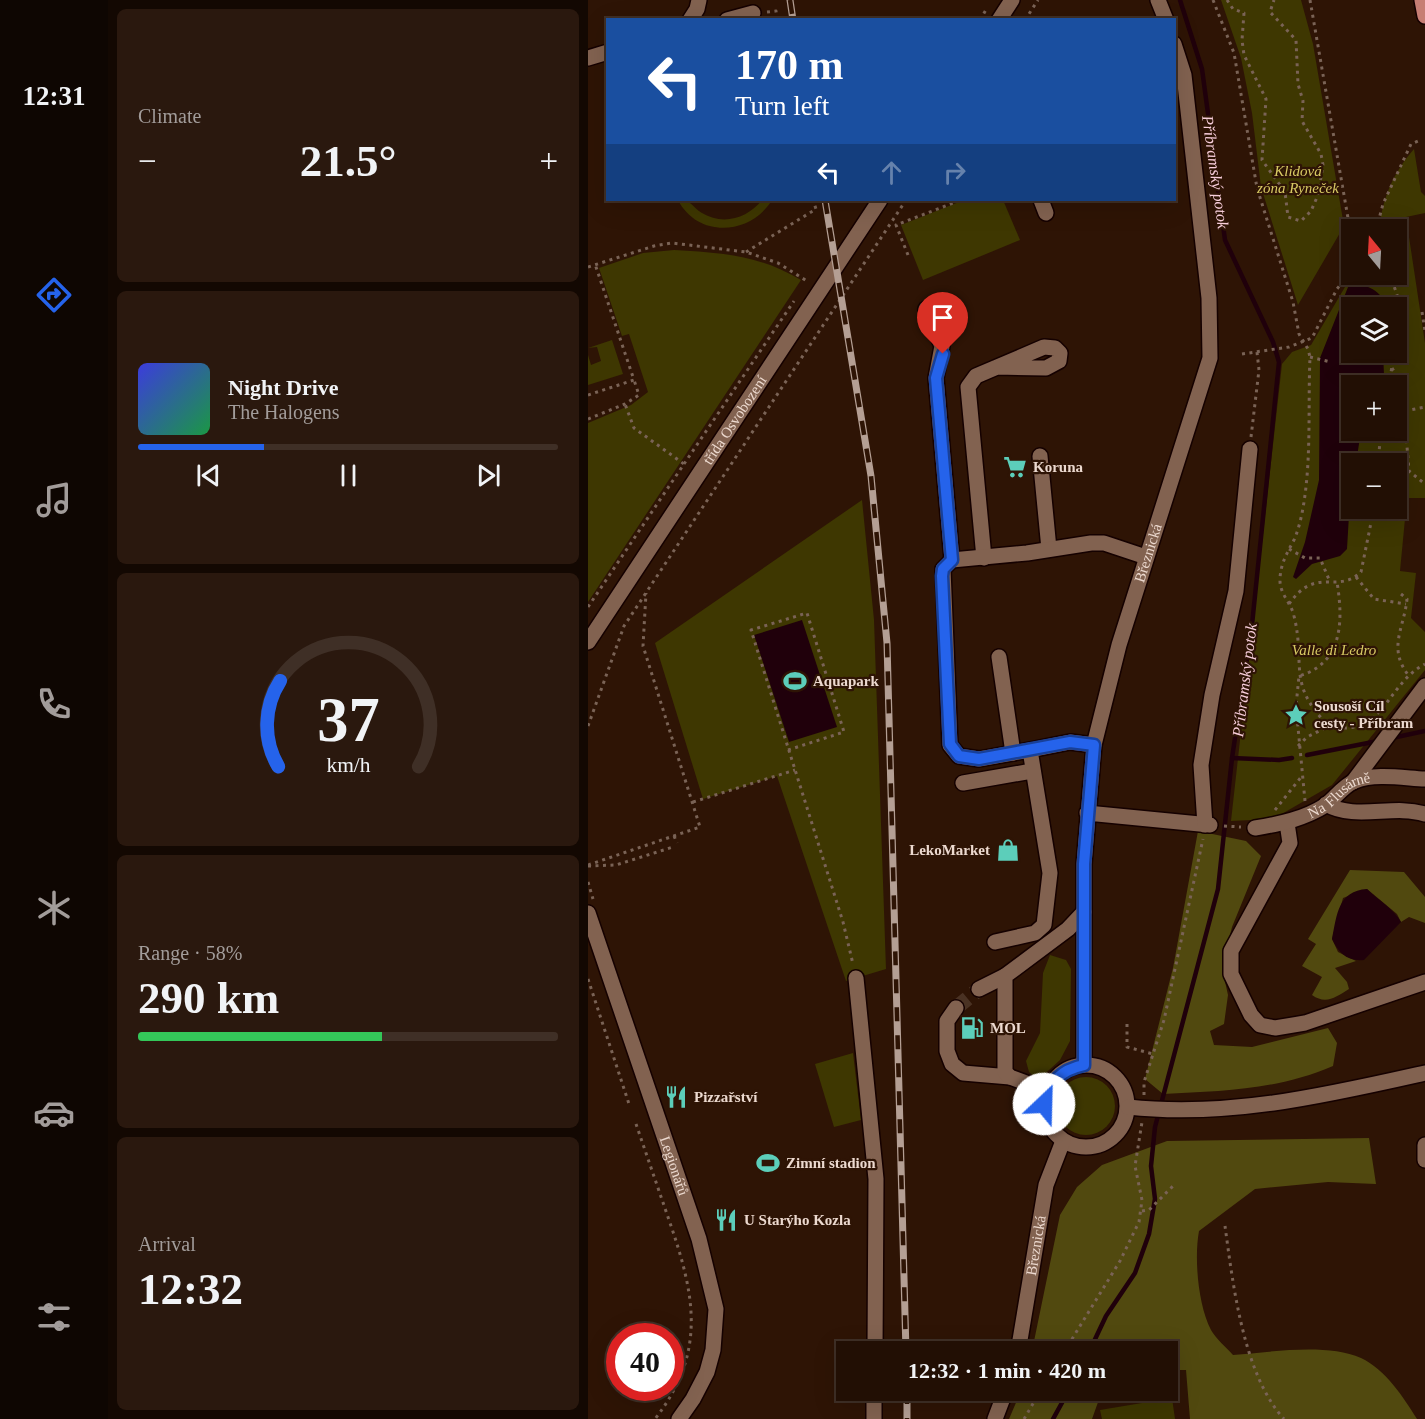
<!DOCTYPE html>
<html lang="en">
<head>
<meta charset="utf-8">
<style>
	:root { --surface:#220f04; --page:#2a180e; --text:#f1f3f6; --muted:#a29c9a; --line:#3f2f26; --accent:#2563eb }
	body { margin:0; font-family:"Times New Roman",serif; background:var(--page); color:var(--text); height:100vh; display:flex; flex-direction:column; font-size:22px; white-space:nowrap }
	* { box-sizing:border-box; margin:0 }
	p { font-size:20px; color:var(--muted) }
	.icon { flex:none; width:33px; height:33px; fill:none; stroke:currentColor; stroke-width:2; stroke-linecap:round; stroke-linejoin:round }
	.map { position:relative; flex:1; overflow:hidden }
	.drawer { display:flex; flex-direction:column; gap:9px; padding:9px; background:#130802; width:480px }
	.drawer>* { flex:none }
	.hud { position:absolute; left:18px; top:18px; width:570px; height:183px; border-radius:0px; box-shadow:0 6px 24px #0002,0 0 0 2px var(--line); background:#1a4fa0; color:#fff; overflow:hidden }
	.needle { width:39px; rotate:342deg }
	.controls { position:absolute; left:753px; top:219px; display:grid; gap:12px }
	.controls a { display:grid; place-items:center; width:66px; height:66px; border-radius:0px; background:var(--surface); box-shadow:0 6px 24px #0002,0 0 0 2px var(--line); font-size:30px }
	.speed { position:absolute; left:18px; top:1323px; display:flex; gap:12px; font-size:30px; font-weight:700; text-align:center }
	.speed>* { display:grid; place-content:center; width:78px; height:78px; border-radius:50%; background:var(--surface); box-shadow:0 6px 24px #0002,0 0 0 2px var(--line); line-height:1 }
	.speed .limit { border:9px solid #d22; background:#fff; color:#111 }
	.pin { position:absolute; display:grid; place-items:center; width:51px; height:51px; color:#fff; margin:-62px -26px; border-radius:50% 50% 50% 0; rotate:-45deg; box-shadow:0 0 6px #0007 }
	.pin .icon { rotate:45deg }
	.me { position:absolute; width:66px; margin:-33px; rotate:24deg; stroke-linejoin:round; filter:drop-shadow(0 0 4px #0008) }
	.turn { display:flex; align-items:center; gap:21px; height:126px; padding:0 30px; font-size:27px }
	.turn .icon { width:78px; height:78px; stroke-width:2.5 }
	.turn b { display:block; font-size:42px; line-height:51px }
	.lanes { display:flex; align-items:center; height:57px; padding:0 30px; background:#0003; justify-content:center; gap:30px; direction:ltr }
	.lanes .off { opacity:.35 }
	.big { font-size:45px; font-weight:700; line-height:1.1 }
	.drawer .card { flex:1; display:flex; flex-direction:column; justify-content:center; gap:9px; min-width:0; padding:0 21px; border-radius:9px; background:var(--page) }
	.drawer .dial { align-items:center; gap:0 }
	.dial svg { height:156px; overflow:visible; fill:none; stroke:var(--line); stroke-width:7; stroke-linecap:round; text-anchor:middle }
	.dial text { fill:var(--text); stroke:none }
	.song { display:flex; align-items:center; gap:18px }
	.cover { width:72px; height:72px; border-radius:9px; background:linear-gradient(135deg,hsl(240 70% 55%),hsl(140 70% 35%)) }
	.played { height:6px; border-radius:3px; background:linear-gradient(90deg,var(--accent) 30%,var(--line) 30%) }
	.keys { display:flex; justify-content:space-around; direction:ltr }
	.heat { display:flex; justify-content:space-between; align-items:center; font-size:33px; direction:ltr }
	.charge { height:9px; border-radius:4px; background:linear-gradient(90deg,#34c759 58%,var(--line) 0) }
	.trip { position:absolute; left:248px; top:1341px; width:342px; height:60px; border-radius:0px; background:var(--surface); box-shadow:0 6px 24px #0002,0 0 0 2px var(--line); font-weight:700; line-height:60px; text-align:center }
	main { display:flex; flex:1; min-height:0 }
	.dock { display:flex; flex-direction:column; width:108px; justify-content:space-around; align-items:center; background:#0e0602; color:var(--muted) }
	.dock .icon { width:42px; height:42px }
	.dock .on { color:var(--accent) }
	.dock b { font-size:27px; color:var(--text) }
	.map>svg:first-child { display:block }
	.green { fill:#3e3701; fill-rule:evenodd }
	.forest { fill:#51490f }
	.water { fill:#20000b }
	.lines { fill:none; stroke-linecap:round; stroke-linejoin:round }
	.stream { stroke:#20000b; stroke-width:4.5 }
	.minor-tunnel { stroke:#4a3223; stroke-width:15; stroke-dasharray:15 8; stroke-linecap:butt }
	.minor-casing { stroke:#150100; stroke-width:18 }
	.major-casing { stroke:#150100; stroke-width:18 }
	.path { stroke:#7a6356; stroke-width:3; stroke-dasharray:3 4.5; stroke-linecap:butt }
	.minor { stroke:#826250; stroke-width:15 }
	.major { stroke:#c77e74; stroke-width:15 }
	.rail-casing { stroke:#b49f94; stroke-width:7 }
	.rail { stroke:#2e1405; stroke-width:4.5; stroke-dasharray:14; stroke-linecap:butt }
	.route-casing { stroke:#184099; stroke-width:15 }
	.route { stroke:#2563eb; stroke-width:10 }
	.labels { text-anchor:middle; stroke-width:4.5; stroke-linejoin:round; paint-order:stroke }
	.park-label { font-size:15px; font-style:italic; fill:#d8ca64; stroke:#2e1405 }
	.street-label { font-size:15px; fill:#ecd9cf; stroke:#2e1405 }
	.poi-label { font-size:15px; font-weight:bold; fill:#ecd9cf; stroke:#2e1405; text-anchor:start }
	.water-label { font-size:16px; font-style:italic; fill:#f8cedb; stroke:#2e1405 }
</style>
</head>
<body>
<main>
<nav class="dock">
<b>12:31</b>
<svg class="icon on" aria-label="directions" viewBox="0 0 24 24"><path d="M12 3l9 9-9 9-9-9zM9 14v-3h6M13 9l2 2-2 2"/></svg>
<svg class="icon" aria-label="music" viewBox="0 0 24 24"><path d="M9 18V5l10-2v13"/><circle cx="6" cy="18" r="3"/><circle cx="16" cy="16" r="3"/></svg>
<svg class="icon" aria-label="phone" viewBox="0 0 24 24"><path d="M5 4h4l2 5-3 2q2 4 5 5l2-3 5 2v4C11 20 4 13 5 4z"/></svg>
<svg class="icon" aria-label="climate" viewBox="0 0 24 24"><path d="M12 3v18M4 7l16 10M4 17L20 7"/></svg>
<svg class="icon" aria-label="car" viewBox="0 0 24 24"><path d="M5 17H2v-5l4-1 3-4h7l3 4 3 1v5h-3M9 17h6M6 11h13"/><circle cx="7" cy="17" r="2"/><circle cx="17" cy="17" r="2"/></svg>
<svg class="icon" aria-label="filters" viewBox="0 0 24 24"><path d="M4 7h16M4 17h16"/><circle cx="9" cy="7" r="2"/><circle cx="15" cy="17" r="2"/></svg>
</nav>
<section class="drawer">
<div class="card"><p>Climate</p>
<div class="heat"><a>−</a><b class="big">21.5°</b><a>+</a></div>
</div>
<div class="card">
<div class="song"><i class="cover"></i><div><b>Night Drive</b><p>The Halogens</p></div></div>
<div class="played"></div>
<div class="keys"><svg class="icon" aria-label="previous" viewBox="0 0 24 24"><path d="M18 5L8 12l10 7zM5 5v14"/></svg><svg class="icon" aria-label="pause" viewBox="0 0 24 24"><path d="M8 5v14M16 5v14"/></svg><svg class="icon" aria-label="next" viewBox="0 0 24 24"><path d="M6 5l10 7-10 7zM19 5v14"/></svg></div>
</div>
<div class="card dial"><svg viewBox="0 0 100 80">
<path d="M14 69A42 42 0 1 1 86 69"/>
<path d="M14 69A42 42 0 0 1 15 25" stroke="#2563eb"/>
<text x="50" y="56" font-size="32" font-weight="700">37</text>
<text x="50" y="72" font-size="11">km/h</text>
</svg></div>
<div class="card"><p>Range · 58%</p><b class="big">290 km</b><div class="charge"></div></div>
<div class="card"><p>Arrival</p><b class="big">12:32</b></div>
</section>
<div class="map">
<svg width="837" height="1419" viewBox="0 0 837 1419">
	<rect width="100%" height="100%" fill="#2e1405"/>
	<!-- green -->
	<g class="green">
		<polygon points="633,0 713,0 725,44 756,226 710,305 673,187 664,113 653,58"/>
		<path d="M 826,149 L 833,192 L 837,196 L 837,213 L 818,217 L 837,343 L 837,498 L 819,498 L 812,571 L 828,573 L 823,618 L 837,632 L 837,670 L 744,785 L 685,819 L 643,821 L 694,364 L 704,352 L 723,345 L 764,275 L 808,274 L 808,230 L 791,229 C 795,197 805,173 826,149 ZM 764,308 L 808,308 L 808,352 L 764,352 ZM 764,386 L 808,386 L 808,430 L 764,430 ZM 764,464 L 808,464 L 808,508 L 764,508 Z"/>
		<path d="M 90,200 C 103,199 103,206 114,213 C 135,226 160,218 174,200 L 184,200 C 163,235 110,239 90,200 Z"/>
		<polygon points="376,200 415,200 432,240 335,280 313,225"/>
		<path d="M 86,250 C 135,253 171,255 213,280 L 0,602 L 0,423 L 43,405 L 60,392 L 41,334 L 34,336 L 11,268 L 55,253 Z"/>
		<polygon points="24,340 35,374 0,385 0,355 3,365 13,361 9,347 0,348"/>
		<polygon points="274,500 286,620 298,969 258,981 189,776 115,799 67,643"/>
		<polygon points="462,955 478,960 483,969 482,1041 472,1060 450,1080 441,1072 438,1061 452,1033 455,973"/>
		<polygon points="265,1053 273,1120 246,1127 227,1064"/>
		<circle cx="498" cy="1106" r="29"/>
		<polygon points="584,1398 587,1419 514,1419 512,1410"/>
	</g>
	<!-- forest -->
	<g class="forest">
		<path d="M 610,831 L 658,841 L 673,856 L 644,927 L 634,968 L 640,995 L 636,1024 L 622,1031 L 626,1045 L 664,1047 L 740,1028 L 749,1043 L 745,1066 C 689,1090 635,1091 575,1094 L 557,1079 L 585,968 Z"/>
		<path d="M 762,870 L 816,872 L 837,897 L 837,923 L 821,917 L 813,922 L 809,914 L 779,889 L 755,898 L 744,939 L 750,952 L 768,961 L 747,968 L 759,982 L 761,989 C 748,997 738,1005 724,995 L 734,977 L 714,966 L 728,944 L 720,939 Z"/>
		<path d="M 781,1138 L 788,1184 L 740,1182 L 667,1189 L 611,1231 C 606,1258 610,1305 623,1330 C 628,1339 638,1347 645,1355 C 683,1352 739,1343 773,1358 C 797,1369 816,1398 829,1419 L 602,1419 L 598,1370 L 579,1370 L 579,1352 L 444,1351 L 472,1215 L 489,1187 L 514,1165 L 579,1141 Z"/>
		<polygon points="433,1391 433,1390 514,1391 504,1419 421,1419"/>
	</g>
	<!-- water -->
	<g class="water">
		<path d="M 762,282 C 778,285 795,290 797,307 L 764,308 L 764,352 L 795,353 L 796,375 L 790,385 L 764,386 L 764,430 L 773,431 L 768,463 L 764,464 L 759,549 L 752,556 L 724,564 L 708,579 L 705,577 L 717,542 L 731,480 L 732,358 Z"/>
		<polygon points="214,620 249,727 201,742 166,635"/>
		<path d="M 779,889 C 790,900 806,909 813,922 L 776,960 C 759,962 750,952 744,939 C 749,914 750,891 779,889 Z"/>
	</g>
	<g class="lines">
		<!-- stream -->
		<g class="stream">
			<polyline points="804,738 837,731"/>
			<polyline points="719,755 790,741"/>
			<polyline points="644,758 691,760 704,758"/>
			<polyline points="501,1352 518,1316 547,1273 561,1234 567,1199 563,1166 567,1127 630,889 644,758 664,625 691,362 685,342 637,240 614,69 592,0"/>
			<polyline points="465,1419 481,1390"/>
		</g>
		<!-- minor-tunnel -->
		<polyline class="minor-tunnel" points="368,1008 391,989"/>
		<!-- minor casing -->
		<g class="minor-casing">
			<g id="minor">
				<polyline points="570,0 578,20"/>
				<polyline points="102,20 109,9 111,0"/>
				<polyline points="139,20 165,13"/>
				<polyline points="411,20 424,0"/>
				<polyline points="0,58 20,52"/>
				<polyline points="453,200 458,213"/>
				<polyline points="338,309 354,346 348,378 364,560"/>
				<polyline points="452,456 461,549"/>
				<polyline points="396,558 380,387 388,376 456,347 467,348 472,353 471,361 458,368 409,367"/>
				<path id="s1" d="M 0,642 L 292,200"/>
				<polyline points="411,657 425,753"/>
				<polyline points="442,750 391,759 371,756 362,745 355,569 364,560 439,553 503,543 516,543 558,557"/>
				<polyline points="765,782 837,686"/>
				<polyline points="375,783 444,771"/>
				<path d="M 738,804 C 767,821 805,804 837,814"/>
				<polyline points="499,813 622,825"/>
				<polyline points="699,823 702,843 643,951 643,974 663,1015 672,1025 687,1028 717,1023 837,982"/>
				<polyline points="617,825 613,765 624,695 648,591 662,449"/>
				<path id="s2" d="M 667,828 C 692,824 716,819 738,805 C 747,798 756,785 767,781 C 787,773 815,778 837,779"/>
				<path id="s3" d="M 0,913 L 111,1239 L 128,1309 L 125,1350 L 119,1372 L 105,1399 L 91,1419"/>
				<polyline points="407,942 447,933 456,925 462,873 442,750 482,742 506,745"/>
				<polyline points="268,978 288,1179 287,1352"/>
				<polyline points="391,989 417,976"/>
				<polyline points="368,1008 359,1021 359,1051 364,1064 375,1073 422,1077"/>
				<circle cx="498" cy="1106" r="41"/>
				<path id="s4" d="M 496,1065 L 496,864 L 506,745 L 531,645 L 622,358 L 621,298 L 596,75 L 586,44"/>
				<polyline points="460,1091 422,1077 417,1072 417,976 480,929 496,912"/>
				<path d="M 540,1107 C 641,1118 739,1095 837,1073"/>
				<polyline points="837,1145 837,1160"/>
				<path id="s5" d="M 430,1352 L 458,1185 L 475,1141"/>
				<polyline points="286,1419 286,1390"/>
				<polyline points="407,1419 418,1390"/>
			</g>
		</g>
		<!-- major casing -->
		<g class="major-casing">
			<polyline id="major" points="834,0 837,16"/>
		</g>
		<!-- path -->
		<g class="path">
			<path d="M 625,0 L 646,53 L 669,188 L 705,302 L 711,334 L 720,349 L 722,357 C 720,403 723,450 717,495 C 715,510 712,526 706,540 C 699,553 693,563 692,578 C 691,594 703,602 706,616 C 718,664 698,684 741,726 C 796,739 798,684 837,664"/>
			<polyline points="639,0 645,9 656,13 654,40 656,55 678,99 674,160 697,192 700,217 713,221 723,211 730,195 735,165 733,154 714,121 715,101 710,84 708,40 682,12 686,0"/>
			<polyline points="722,0 764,241"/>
			<polyline points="179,12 188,11 189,20"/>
			<polyline points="392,20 399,8"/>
			<polyline points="437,20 450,0"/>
			<polyline points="788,230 795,204 823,144 830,141"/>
			<polyline points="158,252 228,209 225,200"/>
			<polyline points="320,255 308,225 373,200"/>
			<polyline points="0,267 66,246 84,243 158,252 190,263 219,281"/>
			<path d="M 799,274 C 814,296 813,315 808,340"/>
			<polyline points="834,312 837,331"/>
			<polyline points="654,354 701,347 724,338 749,289 764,270"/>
			<polyline points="722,357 743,362"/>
			<polyline points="804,368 814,385 821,471 837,484"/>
			<polyline points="801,386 806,352"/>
			<polyline points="0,395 46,380 7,264"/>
			<polyline points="817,411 837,407"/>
			<polyline points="0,419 37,404 51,395 46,380"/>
			<polyline points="663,437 671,370 669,352"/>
			<polyline points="96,464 206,301"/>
			<polyline points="790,464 793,430"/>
			<polyline points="701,549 717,558 732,558 742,582"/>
			<polyline points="768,577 786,599 818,604"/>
			<path d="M 813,594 L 819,599 C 816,629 799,648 821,676"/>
			<path d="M 701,604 C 728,565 749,595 773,572 L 786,508"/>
			<polyline points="0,607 96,464 46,428 37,404"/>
			<polyline points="0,726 36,626 318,200"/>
			<polyline points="710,746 719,737 741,726"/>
			<polyline points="200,750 256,732 219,613 163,630 255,922 265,964"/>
			<path d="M 717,801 L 708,706 L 711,676 C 756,663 755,619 749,582"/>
			<polyline points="105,802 207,770"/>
			<polyline points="687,810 714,776"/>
			<polyline points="636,826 653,827"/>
			<polyline points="86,836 89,843"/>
			<polyline points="0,865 112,827 55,646 58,593"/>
			<polyline points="0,866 28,865 85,847"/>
			<polyline points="0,882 5,899"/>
			<polyline points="0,979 42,1107"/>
			<polyline points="539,1024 539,1047 565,1054"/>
			<polyline points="556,1095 556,1082 576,1020 615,839"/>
			<path d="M 48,1124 C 59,1156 70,1188 81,1220 C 107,1295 119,1352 67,1419"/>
			<polyline points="554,1211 561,1210 586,1185"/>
			<path d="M 637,1226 C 645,1284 655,1374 696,1419"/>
			<polyline points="476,1352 532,1261 551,1222 554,1200 547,1166 554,1122"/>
			<polyline points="436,1419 453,1390"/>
		</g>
		<!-- minor -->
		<use href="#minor" class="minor"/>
		<!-- major -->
		<use href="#major" class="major"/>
		<!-- rail casing -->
		<g class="rail-casing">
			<g id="rail">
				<polyline points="202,0 205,20"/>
				<polyline points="237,200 283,476 299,643 318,1352"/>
				<polyline points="319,1390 319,1419"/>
			</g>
		</g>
		<!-- rail -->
		<use href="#rail" class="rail"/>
	</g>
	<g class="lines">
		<!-- route casing -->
		<g class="route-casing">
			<path id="route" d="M 355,354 L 348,378 L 364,560 L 355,569 L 354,576 L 362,744 L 371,756 L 391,759 L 482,742 L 506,745 L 496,864 L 496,1065 C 473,1070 462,1081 456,1104"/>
		</g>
		<!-- route -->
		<use href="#route" class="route"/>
	</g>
	<!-- icons -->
	<defs>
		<g id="supermarket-bare" transform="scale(1.8)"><path d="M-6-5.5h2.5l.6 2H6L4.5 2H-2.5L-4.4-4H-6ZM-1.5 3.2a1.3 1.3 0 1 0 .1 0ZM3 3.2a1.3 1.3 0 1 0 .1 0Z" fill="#5cceba" stroke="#2e1405" stroke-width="2.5" paint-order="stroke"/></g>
		<g id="stadium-bare" transform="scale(1.8)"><path d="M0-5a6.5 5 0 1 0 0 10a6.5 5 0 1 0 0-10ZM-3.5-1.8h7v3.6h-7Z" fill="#5cceba" stroke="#2e1405" stroke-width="2.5" paint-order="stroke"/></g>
		<g id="sight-bare" transform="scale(1.8)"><path d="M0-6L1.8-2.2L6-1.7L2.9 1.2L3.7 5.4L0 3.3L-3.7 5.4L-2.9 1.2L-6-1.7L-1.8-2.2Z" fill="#5cceba" stroke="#2e1405" stroke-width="2.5" paint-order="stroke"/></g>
		<g id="shop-bare" transform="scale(1.8)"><path d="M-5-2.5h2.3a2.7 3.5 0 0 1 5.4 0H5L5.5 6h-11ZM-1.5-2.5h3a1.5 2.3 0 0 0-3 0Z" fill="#5cceba" stroke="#2e1405" stroke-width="2.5" paint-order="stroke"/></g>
		<g id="fuel-bare" transform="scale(1.8)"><path d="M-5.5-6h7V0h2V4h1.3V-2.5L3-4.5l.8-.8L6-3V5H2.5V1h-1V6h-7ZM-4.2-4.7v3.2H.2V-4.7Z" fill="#5cceba" stroke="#2e1405" stroke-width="2.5" paint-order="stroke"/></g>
		<g id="restaurant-bare" transform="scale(1.8)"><path d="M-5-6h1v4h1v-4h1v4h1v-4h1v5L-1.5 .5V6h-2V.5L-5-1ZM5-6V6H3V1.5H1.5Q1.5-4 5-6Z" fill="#5cceba" stroke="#2e1405" stroke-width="2.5" paint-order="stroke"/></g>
	</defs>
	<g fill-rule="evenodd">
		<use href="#supermarket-bare" x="427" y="467"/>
		<use href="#stadium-bare" x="207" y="681"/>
		<use href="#sight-bare" x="708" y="715"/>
		<use href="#shop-bare" x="420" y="850"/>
		<use href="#fuel-bare" x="384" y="1028"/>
		<use href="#restaurant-bare" x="88" y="1097"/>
		<use href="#stadium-bare" x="180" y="1163"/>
		<use href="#restaurant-bare" x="138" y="1220"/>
	</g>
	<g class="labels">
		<!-- park labels -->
		<g class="park-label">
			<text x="710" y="176">Klidová<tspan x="710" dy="17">zóna Ryneček</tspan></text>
			<text x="746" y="655">Valle di Ledro</text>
		</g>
		<!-- street labels -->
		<g class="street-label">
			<text dy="5" stroke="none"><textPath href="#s1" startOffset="266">třída Osvobození</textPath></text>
			<text dy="5" stroke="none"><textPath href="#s4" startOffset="520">Březnická</textPath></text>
			<text dy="5" stroke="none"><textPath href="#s2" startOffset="92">Na Flusárně</textPath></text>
			<text dy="5" stroke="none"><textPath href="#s3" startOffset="267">Legionářů</textPath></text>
			<text dy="5" stroke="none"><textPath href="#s5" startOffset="108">Březnická</textPath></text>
		</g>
		<!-- poi labels -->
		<g class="poi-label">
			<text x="445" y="472">Koruna</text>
			<text x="225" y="686">Aquapark</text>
			<text x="726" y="711">Sousoší Cíl<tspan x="726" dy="17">cesty - Příbram</tspan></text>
			<text x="402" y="855" text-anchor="end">LekoMarket</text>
			<text x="402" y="1033">MOL</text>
			<text x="106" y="1102">Pizzařství</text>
			<text x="198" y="1168">Zimní stadion</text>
			<text x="156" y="1225">U Starýho Kozla</text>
		</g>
		<!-- water labels -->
		<g class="water-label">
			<text transform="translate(628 172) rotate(82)" y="6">Příbramský potok</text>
			<text transform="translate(656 680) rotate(-83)" y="6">Příbramský potok</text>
		</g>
	</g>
</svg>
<div class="controls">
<a><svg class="needle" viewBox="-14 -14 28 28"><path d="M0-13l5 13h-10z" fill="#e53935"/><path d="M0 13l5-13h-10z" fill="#a29c9a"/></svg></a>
<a><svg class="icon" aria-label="layers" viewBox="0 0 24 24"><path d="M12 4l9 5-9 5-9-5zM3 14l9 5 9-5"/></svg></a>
<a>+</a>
<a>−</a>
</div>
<div class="speed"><div class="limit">40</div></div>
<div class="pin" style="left:355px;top:354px;background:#d93025"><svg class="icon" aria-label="arrive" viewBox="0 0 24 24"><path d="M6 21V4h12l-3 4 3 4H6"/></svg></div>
<svg class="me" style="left:456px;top:1104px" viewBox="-20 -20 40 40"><circle r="19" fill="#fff"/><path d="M0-13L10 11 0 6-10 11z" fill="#2563eb"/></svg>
<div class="trip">12:32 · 1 min · 420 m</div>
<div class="hud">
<div class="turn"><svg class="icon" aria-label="left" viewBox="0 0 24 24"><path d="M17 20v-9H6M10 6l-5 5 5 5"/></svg><div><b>170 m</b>Turn left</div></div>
<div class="lanes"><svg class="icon" aria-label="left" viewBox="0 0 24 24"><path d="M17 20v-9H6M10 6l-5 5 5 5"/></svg><svg class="icon off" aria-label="ahead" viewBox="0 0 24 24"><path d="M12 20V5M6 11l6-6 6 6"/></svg><svg class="icon off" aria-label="right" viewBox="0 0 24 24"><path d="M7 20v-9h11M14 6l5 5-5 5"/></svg></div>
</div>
</div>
</main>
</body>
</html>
